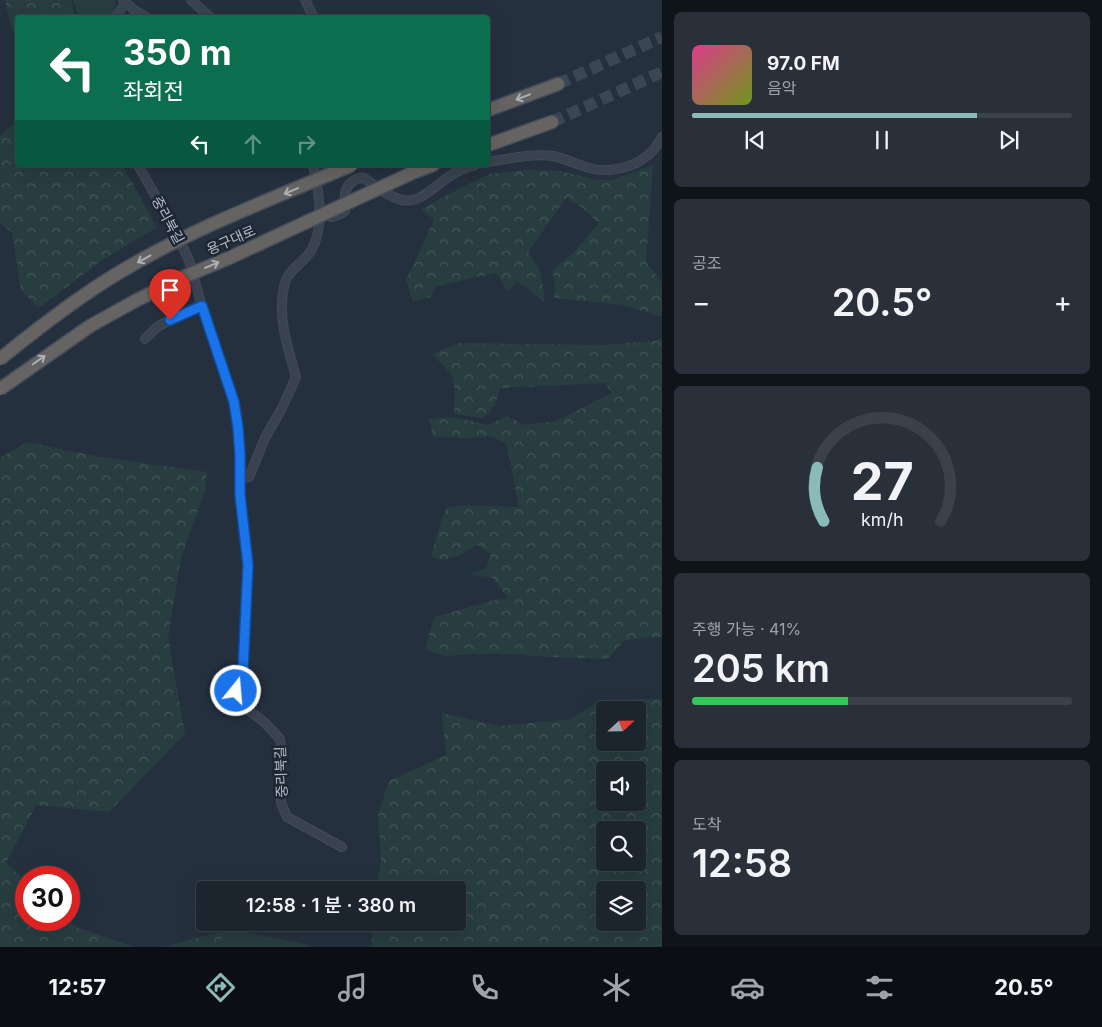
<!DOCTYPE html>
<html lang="ko">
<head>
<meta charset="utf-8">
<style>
	:root { --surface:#1c242e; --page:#29303a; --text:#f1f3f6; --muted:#a0a4aa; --line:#3a414a; --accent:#8bbbb9 }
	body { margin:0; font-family:Inter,"Noto Sans KR",sans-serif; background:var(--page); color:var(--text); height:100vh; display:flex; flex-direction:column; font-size:19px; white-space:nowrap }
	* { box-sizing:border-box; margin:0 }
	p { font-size:16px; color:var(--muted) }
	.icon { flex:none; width:28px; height:28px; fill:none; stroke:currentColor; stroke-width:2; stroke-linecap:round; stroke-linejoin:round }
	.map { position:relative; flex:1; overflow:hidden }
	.sheet { display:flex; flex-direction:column; gap:12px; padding:12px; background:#0f1419; width:440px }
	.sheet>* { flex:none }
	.top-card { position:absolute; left:15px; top:15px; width:475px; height:152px; border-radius:5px; box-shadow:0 5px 20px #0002,0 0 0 1px var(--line); background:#0b6e4f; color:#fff; overflow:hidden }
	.needle { width:32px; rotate:68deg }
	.buttons { position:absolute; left:596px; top:701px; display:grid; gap:10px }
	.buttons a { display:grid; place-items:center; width:50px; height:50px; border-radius:5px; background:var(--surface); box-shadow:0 5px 20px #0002,0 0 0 1px var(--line); font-size:25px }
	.speed { position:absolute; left:15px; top:866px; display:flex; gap:10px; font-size:25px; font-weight:700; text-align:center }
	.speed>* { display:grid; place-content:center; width:65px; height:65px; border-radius:50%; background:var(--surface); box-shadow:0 5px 20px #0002,0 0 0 1px var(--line); line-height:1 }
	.speed .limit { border:8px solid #d22; background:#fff; color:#111 }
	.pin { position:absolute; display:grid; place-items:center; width:42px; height:42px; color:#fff; margin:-51px -21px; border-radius:50% 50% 50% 0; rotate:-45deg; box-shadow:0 0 5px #0007 }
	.pin .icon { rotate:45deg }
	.me { position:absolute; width:55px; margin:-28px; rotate:17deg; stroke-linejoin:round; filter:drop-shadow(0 0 4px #0008) }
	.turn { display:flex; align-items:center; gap:18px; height:105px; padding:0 25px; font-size:22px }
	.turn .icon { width:65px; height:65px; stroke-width:2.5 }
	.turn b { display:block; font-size:35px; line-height:42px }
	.lanes { display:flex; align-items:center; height:48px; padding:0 25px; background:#0003; justify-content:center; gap:25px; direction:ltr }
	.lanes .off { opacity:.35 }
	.big { font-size:38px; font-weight:600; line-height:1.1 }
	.sheet .widget { flex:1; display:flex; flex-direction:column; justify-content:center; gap:8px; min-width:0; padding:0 18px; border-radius:8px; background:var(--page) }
	.sheet .dial { align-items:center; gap:0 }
	.dial svg { height:130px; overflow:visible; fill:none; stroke:var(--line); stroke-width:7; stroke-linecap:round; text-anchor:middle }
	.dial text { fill:var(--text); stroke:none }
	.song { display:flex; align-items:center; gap:15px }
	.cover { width:60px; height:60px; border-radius:8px; background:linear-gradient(135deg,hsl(330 70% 55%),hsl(80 70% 35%)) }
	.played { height:5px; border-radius:2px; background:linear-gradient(90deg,var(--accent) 75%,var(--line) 75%) }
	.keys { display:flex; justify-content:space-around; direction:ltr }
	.heat { display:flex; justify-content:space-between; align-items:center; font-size:28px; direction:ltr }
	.charge { height:8px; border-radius:4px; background:linear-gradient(90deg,#34c759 41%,var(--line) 0) }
	.trip { position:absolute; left:196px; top:881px; width:270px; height:50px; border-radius:5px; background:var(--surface); box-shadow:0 5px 20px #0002,0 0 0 1px var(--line); font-weight:600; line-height:50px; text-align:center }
	.tabs { display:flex; height:80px; justify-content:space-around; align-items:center; background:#0b0e12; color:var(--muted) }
	.tabs .icon { width:35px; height:35px }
	.tabs .active { color:var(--accent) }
	.tabs b { font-size:22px; color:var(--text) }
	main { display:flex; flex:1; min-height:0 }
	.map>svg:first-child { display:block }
	.green { fill:#273d3f }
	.forest { fill:url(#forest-crowns); fill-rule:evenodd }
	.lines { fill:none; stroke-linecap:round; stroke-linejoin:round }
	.trunk-tunnel { stroke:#3b4553; stroke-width:12; stroke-dasharray:12 6; stroke-linecap:butt }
	.minor-casing { stroke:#424b57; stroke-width:10 }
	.trunk-casing { stroke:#444d59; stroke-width:15 }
	.minor { stroke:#39424e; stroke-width:8 }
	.trunk { stroke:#666462; stroke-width:12 }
	.trunk-bridge-casing { stroke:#444d59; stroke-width:15; stroke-linecap:butt }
	.trunk-bridge { stroke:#666462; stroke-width:12 }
	.oneway { stroke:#a9b0ba }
	.route-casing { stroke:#114b97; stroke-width:12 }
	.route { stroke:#1a73e8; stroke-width:9 }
	.labels { text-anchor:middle; stroke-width:5; stroke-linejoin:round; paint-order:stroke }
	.street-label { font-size:14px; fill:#b5bdc9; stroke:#1e2733 }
</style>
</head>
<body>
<main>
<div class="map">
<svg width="662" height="947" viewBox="0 0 662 947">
	<defs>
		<pattern id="forest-crowns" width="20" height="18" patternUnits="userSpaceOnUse" patternTransform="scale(1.25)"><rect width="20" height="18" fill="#273d3f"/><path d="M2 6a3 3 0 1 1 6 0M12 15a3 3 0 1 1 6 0" fill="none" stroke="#445759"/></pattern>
	</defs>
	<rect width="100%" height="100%" fill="#25303e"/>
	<!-- green -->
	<g class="green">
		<polygon points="73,0 114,0 116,3 111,17 78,17"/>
		<polygon points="224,931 241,931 304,944 313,947 219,947"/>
	</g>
	<!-- forest -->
	<g class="forest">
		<polygon points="5,0 71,0 76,17 18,18 17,37 11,27"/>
		<polygon points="17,124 18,165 122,165 157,227 98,263 39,308 21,290 12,233 0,223 0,136 13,125"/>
		<polygon points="653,165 646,262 662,282 662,317 623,305 554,298 555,284 552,271 573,253 599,223 581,207 566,198 528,252 540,270 544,291 544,302 517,281 508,292 496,273 437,286 430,297 413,302 406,280 434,220 421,209 466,185 490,174 526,170 560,171 597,180 611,180"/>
		<polygon points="662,338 662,637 649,637 624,641 607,659 551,657 511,654 475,654 445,656 425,650 434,617 491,601 508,598 493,578 468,574 486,569 491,555 478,545 458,556 443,560 431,557 440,524 447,507 474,505 519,507 507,445 492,437 463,438 433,437 429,419 453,417 488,425 507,416 524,425 556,421 612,393 605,383 500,388 495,405 484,418 454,414 455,391 452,375 432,354 459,343 602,345 655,341"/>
		<polygon points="27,442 100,457 207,472 205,491 181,558 168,637 185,734 109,812 36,805 6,863 26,881 26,920 69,920 78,928 134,947 0,947 0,458"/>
		<path d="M 662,699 L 662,947 L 372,947 L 372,923 L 458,922 L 458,890 L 376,890 L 381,861 L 378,814 L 389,781 L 446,755 L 442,713 L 499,726 L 571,719 L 601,700 ZM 605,710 L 638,710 L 638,742 L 605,742 ZM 605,770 L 638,770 L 638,802 L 605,802 ZM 605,830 L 638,830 L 638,862 L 605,862 ZM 605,890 L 638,890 L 638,922 L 605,922 Z"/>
		<polygon points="224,931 219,947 163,947"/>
	</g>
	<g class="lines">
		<!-- trunk-tunnel -->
		<g class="trunk-tunnel">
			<polyline points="558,84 662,37"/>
			<polyline points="552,122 662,72"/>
		</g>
		<!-- minor casing -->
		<g class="minor-casing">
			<g id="minor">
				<polyline points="123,0 133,9 147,18"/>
				<polyline points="191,0 211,18"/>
				<polyline points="305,0 314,18"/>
				<polyline points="115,18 125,3"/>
				<path d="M 488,162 C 507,159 533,153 553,156 C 567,159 580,166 593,169 C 610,173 635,167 648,155 C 654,151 658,143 662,137"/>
				<polyline points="138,165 173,227 189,260 203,310 234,402 238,428 240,455 240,495 248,565 243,670 236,691 243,706 264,722 280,739 282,757 281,780 281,803 287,817 342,847"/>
				<path d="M 324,214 L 332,217 L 340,214 L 345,211 C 346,205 344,199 345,193 C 347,184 355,177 364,178 C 376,186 388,197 402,200 C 420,204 436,185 450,176 C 458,171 466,167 475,165"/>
				<polyline points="145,339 157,327 183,313 202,306"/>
				<path d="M 240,479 L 249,477 L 265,438 L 282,408 L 296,377 C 288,348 276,314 285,283 C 288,270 303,263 311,251 C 325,228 319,190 313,165"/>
			</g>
		</g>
		<!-- trunk casing -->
		<g class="trunk-casing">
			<g id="trunk">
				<polyline points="488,110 558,84"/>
				<polyline points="488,145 552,122"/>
				<polyline points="412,173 433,165"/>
			</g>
		</g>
		<!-- minor -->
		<use href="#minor" class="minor"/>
		<!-- trunk -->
		<use href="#trunk" class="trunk"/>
		<!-- trunk-bridge casing -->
		<g class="trunk-bridge-casing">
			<g id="trunk-bridge">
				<path d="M 0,359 C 38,328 78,297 120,272 C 193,228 274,198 352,165"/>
				<polyline points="0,389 90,326 135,301 181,278 229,258 412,173"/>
			</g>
		</g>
		<!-- trunk-bridge -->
		<use href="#trunk-bridge" class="trunk-bridge"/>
	</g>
	<!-- one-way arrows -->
	<defs><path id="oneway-shaft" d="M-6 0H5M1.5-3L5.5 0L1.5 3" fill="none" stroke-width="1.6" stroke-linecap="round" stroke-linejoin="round" transform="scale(1.25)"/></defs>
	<g class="oneway">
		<use href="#oneway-shaft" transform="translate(523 97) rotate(159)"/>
		<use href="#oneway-shaft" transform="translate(291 191) rotate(157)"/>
		<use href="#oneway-shaft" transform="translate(144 259) rotate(151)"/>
		<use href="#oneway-shaft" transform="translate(212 265) rotate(-23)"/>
		<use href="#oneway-shaft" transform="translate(39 360) rotate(-35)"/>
	</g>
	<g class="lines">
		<!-- route casing -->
		<g class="route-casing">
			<polyline id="route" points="170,320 202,306 234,402 238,428 240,455 240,495 248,565 243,670 236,691"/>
		</g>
		<!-- route -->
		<use href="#route" class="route"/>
	</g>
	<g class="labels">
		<!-- street labels -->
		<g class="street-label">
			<text transform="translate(168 220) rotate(62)" y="5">중리북길</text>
			<text transform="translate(231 240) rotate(-24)" y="5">용구대로</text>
			<text transform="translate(281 772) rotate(-92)" y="5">중리북길</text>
		</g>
	</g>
</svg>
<div class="buttons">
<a><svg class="needle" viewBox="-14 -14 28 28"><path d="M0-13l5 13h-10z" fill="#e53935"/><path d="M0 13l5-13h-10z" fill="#a0a4aa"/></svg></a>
<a><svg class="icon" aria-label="sound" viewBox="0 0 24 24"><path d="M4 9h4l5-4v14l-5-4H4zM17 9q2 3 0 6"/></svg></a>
<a><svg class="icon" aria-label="search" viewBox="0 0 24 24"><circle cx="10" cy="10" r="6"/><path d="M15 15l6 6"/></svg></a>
<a><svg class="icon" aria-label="layers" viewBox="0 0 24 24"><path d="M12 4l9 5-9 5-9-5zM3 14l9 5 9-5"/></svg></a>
</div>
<div class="speed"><div class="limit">30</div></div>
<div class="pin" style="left:170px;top:320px;background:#d93025"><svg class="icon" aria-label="arrive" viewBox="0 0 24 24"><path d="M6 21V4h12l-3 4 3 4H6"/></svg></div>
<svg class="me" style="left:236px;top:691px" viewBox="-20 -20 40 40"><circle r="17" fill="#1a73e8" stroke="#fff" stroke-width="3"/><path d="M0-11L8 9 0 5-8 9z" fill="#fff"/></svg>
<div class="trip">12:58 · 1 분 · 380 m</div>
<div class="top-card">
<div class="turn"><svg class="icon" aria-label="left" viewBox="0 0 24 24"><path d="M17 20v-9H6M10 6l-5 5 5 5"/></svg><div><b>350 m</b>좌회전</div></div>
<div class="lanes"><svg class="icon" aria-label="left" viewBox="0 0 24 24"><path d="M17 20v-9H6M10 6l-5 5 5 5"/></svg><svg class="icon off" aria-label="ahead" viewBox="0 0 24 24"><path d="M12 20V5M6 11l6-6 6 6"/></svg><svg class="icon off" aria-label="right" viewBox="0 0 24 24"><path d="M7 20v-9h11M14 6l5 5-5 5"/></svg></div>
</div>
</div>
<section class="sheet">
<div class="widget">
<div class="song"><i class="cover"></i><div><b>97.0 FM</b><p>음악</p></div></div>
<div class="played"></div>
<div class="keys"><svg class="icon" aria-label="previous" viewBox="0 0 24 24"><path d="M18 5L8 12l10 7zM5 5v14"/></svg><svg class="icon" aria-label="pause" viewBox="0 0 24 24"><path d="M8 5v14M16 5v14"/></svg><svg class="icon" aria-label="next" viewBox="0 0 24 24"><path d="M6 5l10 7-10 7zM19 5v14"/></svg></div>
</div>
<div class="widget"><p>공조</p>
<div class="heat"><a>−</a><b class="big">20.5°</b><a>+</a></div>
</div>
<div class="widget dial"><svg viewBox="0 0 100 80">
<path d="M14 69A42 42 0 1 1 86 69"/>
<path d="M14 69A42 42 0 0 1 10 36" stroke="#8bbbb9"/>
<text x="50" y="56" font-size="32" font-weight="700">27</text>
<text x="50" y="72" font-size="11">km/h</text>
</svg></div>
<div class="widget"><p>주행 가능 · 41%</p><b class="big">205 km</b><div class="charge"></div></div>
<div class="widget"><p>도착</p><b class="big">12:58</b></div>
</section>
</main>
<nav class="tabs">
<b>12:57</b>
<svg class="icon active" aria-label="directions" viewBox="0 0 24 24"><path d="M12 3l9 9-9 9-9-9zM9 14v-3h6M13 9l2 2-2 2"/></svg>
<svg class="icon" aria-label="music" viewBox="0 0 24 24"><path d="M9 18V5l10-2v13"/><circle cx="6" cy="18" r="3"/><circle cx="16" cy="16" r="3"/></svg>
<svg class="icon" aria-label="phone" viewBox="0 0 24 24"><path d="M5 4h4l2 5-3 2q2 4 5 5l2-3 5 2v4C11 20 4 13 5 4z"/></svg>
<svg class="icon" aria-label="climate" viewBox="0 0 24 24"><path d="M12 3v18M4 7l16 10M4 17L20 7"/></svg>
<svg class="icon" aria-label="car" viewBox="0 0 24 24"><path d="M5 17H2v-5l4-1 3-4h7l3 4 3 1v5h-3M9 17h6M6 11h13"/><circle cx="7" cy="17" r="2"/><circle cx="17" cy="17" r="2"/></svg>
<svg class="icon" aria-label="filters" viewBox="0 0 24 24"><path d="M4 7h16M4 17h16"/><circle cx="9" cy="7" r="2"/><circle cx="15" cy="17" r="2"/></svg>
<b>20.5°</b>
</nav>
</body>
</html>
